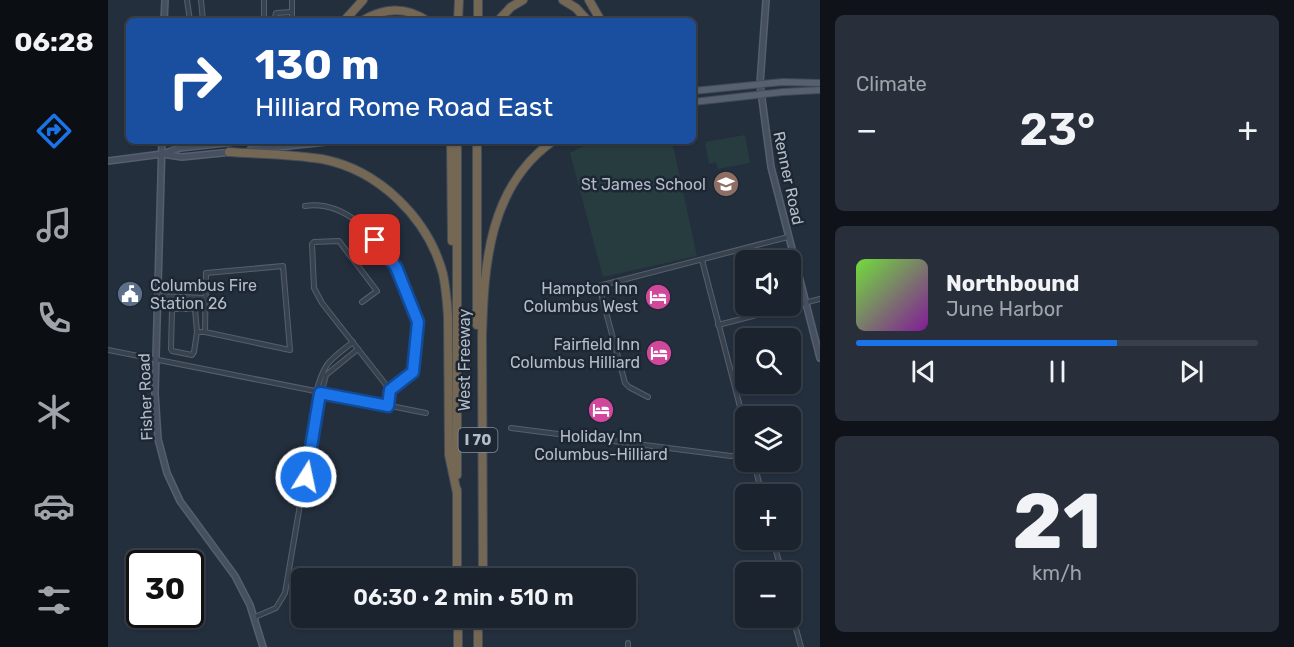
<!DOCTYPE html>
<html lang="en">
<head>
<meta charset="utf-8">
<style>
	:root { --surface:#1b232e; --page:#282f3a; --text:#f1f3f6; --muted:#a0a4aa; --line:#39404a; --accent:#1a73e8 }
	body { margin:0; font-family:Rubik,sans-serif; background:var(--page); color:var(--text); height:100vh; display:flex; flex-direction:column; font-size:22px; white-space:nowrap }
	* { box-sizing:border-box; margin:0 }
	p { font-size:20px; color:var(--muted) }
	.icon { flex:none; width:33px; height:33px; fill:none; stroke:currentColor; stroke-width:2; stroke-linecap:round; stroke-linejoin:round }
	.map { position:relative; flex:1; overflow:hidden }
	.details { display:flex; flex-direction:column; gap:15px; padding:15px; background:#0f1319; width:474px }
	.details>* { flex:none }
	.hud { position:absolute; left:18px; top:18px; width:570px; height:126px; border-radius:9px; box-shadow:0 2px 4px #0004,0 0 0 2px var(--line); background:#1a4fa0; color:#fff; overflow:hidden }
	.tools { position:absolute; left:627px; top:250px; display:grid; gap:12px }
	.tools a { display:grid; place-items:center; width:66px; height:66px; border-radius:9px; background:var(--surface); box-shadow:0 2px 4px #0004,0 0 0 2px var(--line); font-size:30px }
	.speed { position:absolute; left:18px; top:550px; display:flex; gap:12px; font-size:30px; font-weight:700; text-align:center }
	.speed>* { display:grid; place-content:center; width:78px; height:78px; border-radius:50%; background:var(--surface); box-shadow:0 2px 4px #0004,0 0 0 2px var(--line); line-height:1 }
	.speed .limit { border:3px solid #111; border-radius:9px; background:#fff; color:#111 }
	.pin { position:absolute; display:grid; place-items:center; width:51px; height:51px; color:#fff; margin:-26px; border-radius:12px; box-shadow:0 3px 9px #0006 }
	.me { position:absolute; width:66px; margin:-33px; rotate:10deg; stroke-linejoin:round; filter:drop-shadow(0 0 4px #0008) }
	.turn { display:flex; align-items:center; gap:21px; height:126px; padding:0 30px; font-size:27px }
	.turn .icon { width:78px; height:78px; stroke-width:2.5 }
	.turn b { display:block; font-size:42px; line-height:51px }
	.big { font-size:45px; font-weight:600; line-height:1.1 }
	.details .tile { flex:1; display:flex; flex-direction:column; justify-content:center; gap:9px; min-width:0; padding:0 21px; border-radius:9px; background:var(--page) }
	.details .dial { align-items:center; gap:0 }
	.dial b { font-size:78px; line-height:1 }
	.song { display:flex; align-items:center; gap:18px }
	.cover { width:72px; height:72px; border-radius:9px; background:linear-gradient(135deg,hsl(100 70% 55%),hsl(290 70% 35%)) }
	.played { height:6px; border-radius:3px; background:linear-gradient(90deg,var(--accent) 65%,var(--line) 65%) }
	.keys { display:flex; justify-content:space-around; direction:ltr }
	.heat { display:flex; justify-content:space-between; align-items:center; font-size:33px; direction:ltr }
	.trip { position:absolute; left:183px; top:568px; width:345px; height:60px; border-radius:9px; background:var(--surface); box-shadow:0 2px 4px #0004,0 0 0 2px var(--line); font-weight:600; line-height:60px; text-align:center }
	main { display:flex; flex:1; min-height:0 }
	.dock { display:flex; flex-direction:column; width:108px; justify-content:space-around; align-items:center; background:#0b0e12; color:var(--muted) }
	.dock .icon { width:42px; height:42px }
	.dock .current { color:var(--accent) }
	.dock b { font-size:27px; color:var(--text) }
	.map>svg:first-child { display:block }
	.green { fill:#263c3f }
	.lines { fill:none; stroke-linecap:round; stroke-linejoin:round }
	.street-casing { stroke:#565f6c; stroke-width:6 }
	.secondary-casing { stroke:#565f6c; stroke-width:8 }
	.primary-casing { stroke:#414a57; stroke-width:8 }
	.highway-casing { stroke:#434c59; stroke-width:10 }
	.street { stroke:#38414e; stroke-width:4 }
	.secondary { stroke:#465061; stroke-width:5 }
	.primary { stroke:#56606e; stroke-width:6 }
	.highway { stroke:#746855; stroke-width:8 }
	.route-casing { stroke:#114b97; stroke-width:15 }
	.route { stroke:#1a73e8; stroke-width:10 }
	.labels { text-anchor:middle; stroke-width:5; stroke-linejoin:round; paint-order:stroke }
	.shield { fill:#1d2633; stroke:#878f9c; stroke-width:1.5 }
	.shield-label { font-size:15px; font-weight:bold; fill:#b4bcc9 }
	.street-label { font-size:16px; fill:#b4bcc9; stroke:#1d2633 }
	.poi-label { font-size:16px; fill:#b4bcc9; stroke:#1d2633; text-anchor:end }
</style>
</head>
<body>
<main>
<nav class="dock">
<b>06:28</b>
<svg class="icon current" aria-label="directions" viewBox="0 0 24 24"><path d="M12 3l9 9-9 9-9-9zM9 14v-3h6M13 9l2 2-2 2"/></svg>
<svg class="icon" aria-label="music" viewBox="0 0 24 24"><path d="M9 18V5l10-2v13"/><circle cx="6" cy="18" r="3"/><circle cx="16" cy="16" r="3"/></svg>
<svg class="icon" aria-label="phone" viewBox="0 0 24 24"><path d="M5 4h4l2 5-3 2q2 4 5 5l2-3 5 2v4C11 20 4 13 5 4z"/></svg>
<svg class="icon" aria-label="climate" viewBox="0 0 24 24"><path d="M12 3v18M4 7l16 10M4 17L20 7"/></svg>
<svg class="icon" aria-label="car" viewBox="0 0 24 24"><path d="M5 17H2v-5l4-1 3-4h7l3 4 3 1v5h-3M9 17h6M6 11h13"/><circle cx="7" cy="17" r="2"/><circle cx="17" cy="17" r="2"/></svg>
<svg class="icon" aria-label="filters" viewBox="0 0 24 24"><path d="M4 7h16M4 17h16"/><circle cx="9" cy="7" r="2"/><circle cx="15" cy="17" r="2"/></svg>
</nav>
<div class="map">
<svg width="712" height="647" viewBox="0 0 712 647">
	<rect width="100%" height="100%" fill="#242f3e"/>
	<!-- green -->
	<g class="green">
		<polygon points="637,135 642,163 610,169 608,162 601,164 597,142"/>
		<polygon points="484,141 564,141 589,256 495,277 462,153"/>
	</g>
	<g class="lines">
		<!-- street casing -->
		<g class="street-casing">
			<g id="street">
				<polyline points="79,0 82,21"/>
				<polyline points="93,0 95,21"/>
				<polyline points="156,21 156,0"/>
				<polyline points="166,21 168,13 184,12"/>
				<polyline points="184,21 184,0"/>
				<path d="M 197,206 C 236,200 269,235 287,266 C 297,283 303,304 310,322 L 305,372 L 282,390 L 280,406"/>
				<polyline points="594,260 638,430"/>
				<polygon points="175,266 182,350 97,332 98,273"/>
				<polyline points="50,296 97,298"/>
				<polyline points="254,302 269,291 231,241 206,242 204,244 206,288 214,303 282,390"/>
				<polyline points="610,325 712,299"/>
				<polyline points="89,332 87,309 64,309 63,349 64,351 84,355 86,352 89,332 97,332"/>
				<polyline points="0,350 318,413"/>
				<path d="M 208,393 C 216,362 221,361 245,342"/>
				<polyline points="213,394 218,375 250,349"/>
				<polyline points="540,397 521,387 517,383 491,286 680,237"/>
				<polyline points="403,428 623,456 638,454"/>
				<polyline points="646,462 654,495"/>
				<polyline points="665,540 674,573"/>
				<polyline points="682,607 693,647"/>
				<polyline points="147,617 168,608 177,593 211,393"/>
				<polyline points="520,643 520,647"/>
			</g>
		</g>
		<!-- secondary casing -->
		<g class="secondary-casing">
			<g id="secondary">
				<polyline points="658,0 652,84 663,167 712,358"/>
				<polyline points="56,21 57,0"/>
				<polyline points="54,141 47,393 50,439 59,473 72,501 127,576 142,605 155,647"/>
				<polyline points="142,150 228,141"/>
				<polyline points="54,154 74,157 124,152"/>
				<polyline points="0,161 54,154 72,148 135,141"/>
			</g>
		</g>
		<!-- primary casing -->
		<g class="primary-casing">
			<g id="primary">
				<polyline points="585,91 675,82 712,83"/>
				<polyline points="585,102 675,92 712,90"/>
				<polyline points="228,141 229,141"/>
			</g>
		</g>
		<!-- highway casing -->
		<g class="highway-casing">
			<g id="highway">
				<polyline points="455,0 468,8 480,21"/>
				<polyline points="481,0 493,21"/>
				<polyline points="236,21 255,0"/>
				<path d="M 254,21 C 275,8 298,6 319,21"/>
				<polyline points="350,21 351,0"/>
				<polyline points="370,21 370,0"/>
				<polyline points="390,21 403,7 415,0"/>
				<polyline points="343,141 344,241"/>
				<polyline points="369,141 369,325"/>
				<path d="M 121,152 C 152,154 183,154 214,159 C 271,170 320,218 335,274 C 338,288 339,302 340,316 L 341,455 L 349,493"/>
				<polyline points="349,475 349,141"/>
				<polyline points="349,490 349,579"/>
				<path d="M 375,579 L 374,336 C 376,264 381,186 445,141"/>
				<polyline points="350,618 350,647"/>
				<polyline points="370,618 370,647"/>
			</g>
		</g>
		<!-- street -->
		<use href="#street" class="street"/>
		<!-- secondary -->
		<use href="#secondary" class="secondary"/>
		<!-- primary -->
		<use href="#primary" class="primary"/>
		<!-- highway -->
		<use href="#highway" class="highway"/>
	</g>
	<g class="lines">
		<!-- route casing -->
		<g class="route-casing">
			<polyline id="route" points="198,477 212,393 280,406 282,390 305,372 310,322 288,267 267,240"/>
		</g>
		<!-- route -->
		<use href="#route" class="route"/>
	</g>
	<!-- icons -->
	<defs>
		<g id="school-disc" transform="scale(1.35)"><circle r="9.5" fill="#8d6e63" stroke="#1d2633"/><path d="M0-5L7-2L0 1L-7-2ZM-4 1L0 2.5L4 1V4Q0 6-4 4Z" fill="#fff"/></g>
		<g id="civic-disc" transform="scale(1.35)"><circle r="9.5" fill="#5c6f8a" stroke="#1d2633"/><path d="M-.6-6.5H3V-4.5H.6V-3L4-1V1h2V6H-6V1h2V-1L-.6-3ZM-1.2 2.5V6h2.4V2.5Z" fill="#fff"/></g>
		<g id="hotel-disc" transform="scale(1.35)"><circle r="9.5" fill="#d1479c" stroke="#1d2633"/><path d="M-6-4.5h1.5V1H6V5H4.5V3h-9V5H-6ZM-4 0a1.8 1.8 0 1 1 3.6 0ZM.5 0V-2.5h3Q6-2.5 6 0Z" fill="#fff"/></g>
	</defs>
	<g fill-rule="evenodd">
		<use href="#school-disc" x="618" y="184"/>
		<use href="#civic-disc" x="22" y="294"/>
		<use href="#hotel-disc" x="550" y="297"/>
		<use href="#hotel-disc" x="551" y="353"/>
		<use href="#hotel-disc" x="493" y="410"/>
	</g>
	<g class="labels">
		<!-- shield labels -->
		<rect class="shield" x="350.5" y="428" width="39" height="24" rx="4.5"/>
		<g class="shield-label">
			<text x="370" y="445">I 70</text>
		</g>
		<!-- street labels -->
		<g class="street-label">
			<text transform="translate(681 178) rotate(78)" y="6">Renner Road</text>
			<text transform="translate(356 360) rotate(-90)" y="6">West Freeway</text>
			<text transform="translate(37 397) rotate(-92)" y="6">Fisher Road</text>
		</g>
		<!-- poi labels -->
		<g class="poi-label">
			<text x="598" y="190">St James School</text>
			<text x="42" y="291" text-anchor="start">Columbus Fire<tspan x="42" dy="18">Station 26</tspan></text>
			<text x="530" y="294">Hampton Inn<tspan x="530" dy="18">Columbus West</tspan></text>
			<text x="532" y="350">Fairfield Inn<tspan x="532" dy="18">Columbus Hilliard</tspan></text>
			<text x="493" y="442" text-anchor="middle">Holiday Inn<tspan x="493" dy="18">Columbus-Hilliard</tspan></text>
		</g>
	</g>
</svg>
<div class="tools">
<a><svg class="icon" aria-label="sound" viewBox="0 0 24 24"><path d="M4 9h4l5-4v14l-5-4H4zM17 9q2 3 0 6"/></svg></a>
<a><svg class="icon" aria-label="search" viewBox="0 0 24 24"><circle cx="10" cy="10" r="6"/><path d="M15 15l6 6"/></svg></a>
<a><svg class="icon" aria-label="layers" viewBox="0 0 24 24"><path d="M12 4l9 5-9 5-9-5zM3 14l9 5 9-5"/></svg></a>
<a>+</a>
<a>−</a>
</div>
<div class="speed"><div class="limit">30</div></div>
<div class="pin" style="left:267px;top:240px;background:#d93025"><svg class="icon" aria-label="arrive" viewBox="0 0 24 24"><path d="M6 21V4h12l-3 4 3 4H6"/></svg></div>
<svg class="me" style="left:198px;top:477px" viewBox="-20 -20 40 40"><circle r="17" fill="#1a73e8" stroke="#fff" stroke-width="3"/><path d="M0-11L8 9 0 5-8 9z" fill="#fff"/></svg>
<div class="trip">06:30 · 2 min · 510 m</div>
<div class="hud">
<div class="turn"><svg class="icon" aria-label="right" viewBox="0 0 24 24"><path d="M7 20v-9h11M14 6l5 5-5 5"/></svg><div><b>130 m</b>Hilliard Rome Road East</div></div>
</div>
</div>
<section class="details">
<div class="tile"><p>Climate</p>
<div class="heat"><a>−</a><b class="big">23°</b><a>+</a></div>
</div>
<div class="tile">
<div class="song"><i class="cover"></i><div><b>Northbound</b><p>June Harbor</p></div></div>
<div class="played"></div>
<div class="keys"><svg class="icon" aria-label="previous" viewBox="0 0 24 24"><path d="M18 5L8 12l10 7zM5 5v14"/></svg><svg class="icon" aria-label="pause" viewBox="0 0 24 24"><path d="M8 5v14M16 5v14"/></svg><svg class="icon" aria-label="next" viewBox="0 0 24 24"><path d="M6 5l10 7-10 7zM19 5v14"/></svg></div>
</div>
<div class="tile dial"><b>21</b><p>km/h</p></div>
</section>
</main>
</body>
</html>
